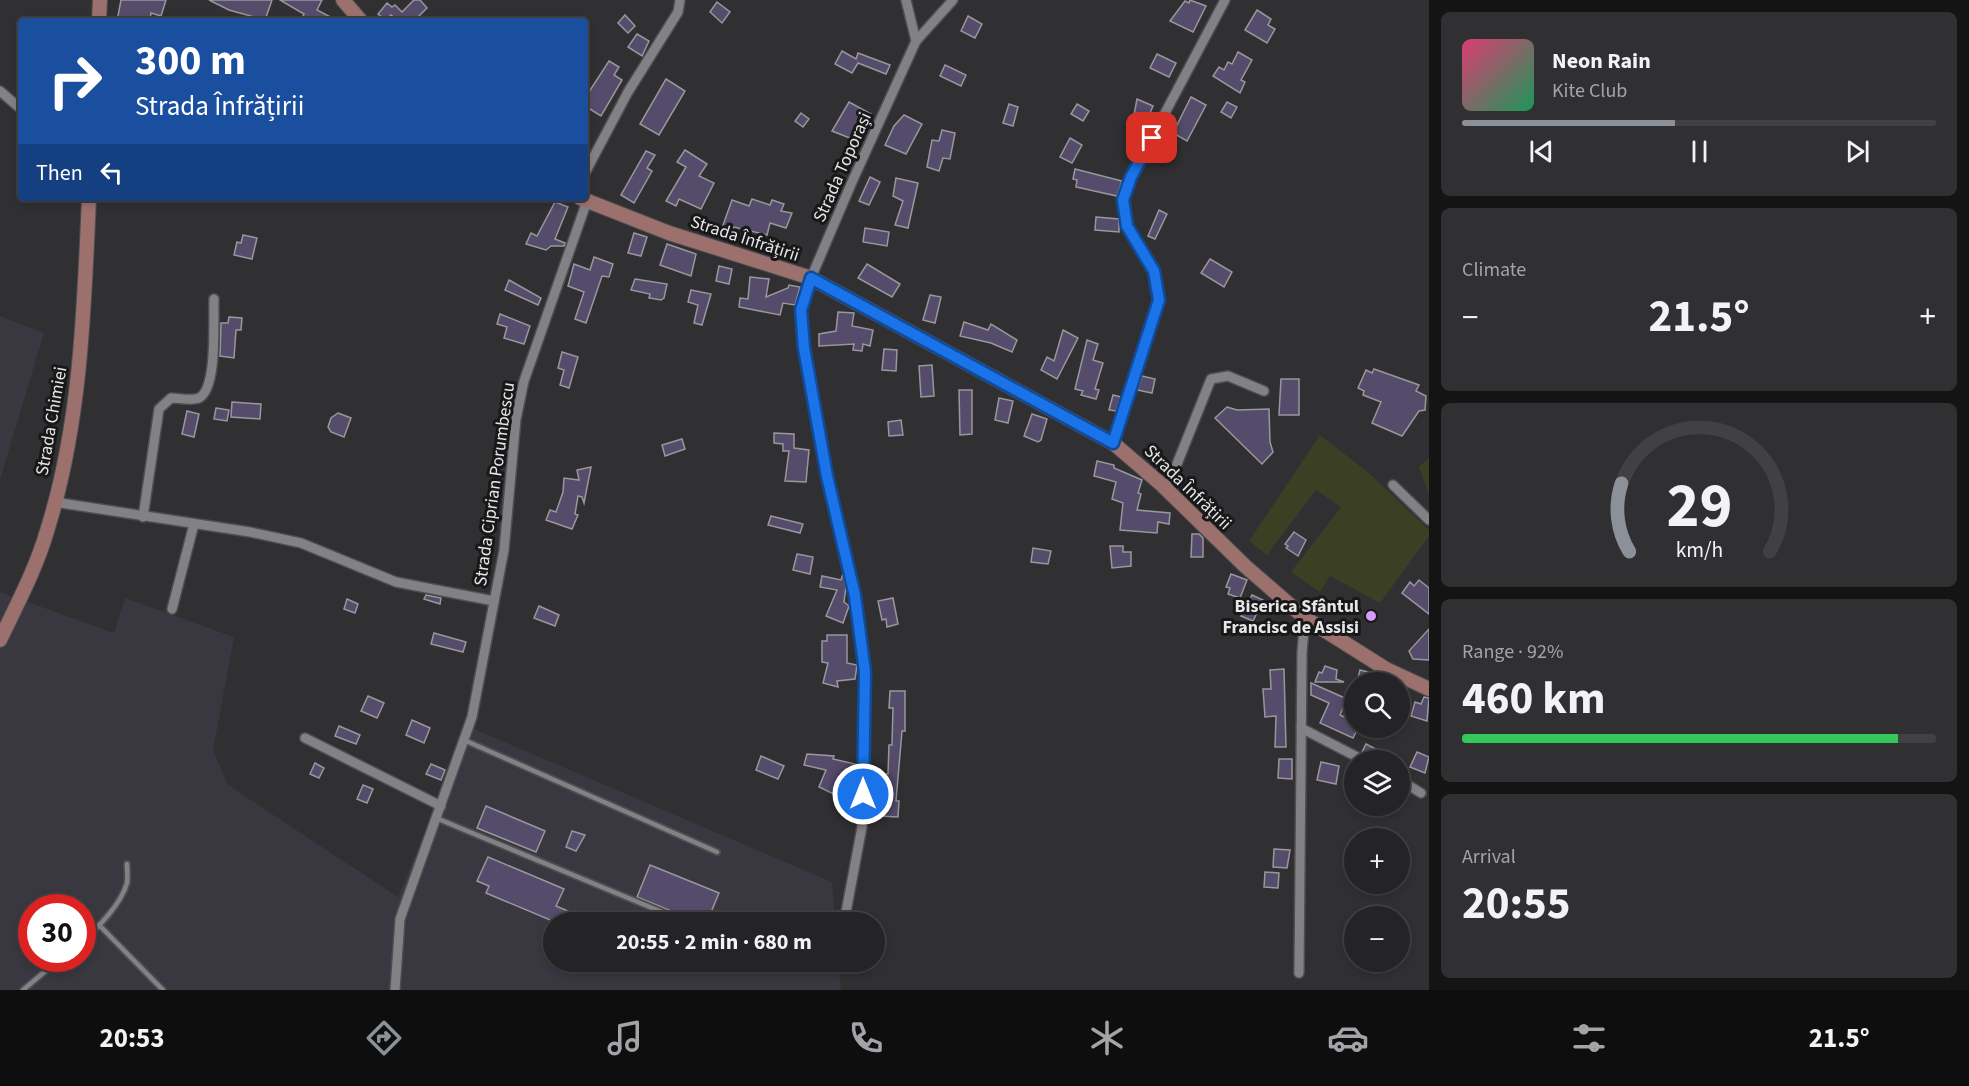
<!DOCTYPE html>
<html lang="en">
<head>
<meta charset="utf-8">
<style>
	:root { --surface:#242426; --page:#303032; --text:#f1f3f6; --muted:#a3a4a7; --line:#414143; --accent:#8c9099 }
	body { margin:0; font-family:"Source Sans 3",sans-serif; background:var(--page); color:var(--text); height:100vh; display:flex; flex-direction:column; font-size:22px; white-space:nowrap }
	* { box-sizing:border-box; margin:0 }
	p { font-size:20px; color:var(--muted) }
	.icon { flex:none; width:33px; height:33px; fill:none; stroke:currentColor; stroke-width:2; stroke-linecap:round; stroke-linejoin:round }
	.map { position:relative; flex:1; overflow:hidden }
	.drawer { display:flex; flex-direction:column; gap:12px; padding:12px; background:#141415; width:540px }
	.drawer>* { flex:none }
	.banner { position:absolute; left:18px; top:18px; width:570px; height:183px; border-radius:6px; box-shadow:0 3px 9px #0003,0 0 0 2px var(--line); background:#1a4fa0; color:#fff; overflow:hidden }
	.controls { position:absolute; left:1344px; top:672px; display:grid; gap:12px }
	.controls a { display:grid; place-items:center; width:66px; height:66px; border-radius:50%; background:var(--surface); box-shadow:0 3px 9px #0003,0 0 0 2px var(--line); font-size:30px }
	.speed { position:absolute; left:18px; top:894px; display:flex; gap:12px; font-size:30px; font-weight:700; text-align:center }
	.speed>* { display:grid; place-content:center; width:78px; height:78px; border-radius:50%; background:var(--surface); box-shadow:0 3px 9px #0003,0 0 0 2px var(--line); line-height:1 }
	.speed .limit { border:9px solid #d22; background:#fff; color:#111 }
	.pin { position:absolute; display:grid; place-items:center; width:51px; height:51px; color:#fff; margin:-26px; border-radius:12px; box-shadow:0 3px 9px #0006 }
	.me { position:absolute; width:66px; margin:-33px; rotate:0deg; stroke-linejoin:round; filter:drop-shadow(0 0 4px #0008) }
	.turn { display:flex; align-items:center; gap:21px; height:126px; padding:0 18px; font-size:27px }
	.turn .icon { width:78px; height:78px; stroke-width:2.5 }
	.turn b { display:block; font-size:42px; line-height:51px }
	.then { display:flex; align-items:center; height:57px; padding:0 18px; background:#0003; gap:12px; font-size:22px }
	.big { font-size:45px; font-weight:700; line-height:1.1 }
	.drawer .tile { flex:1; display:flex; flex-direction:column; justify-content:center; gap:9px; min-width:0; padding:0 21px; border-radius:9px; background:var(--page) }
	.drawer .dial { align-items:center; gap:0 }
	.dial svg { height:156px; overflow:visible; fill:none; stroke:var(--line); stroke-width:7; stroke-linecap:round; text-anchor:middle }
	.dial text { fill:var(--text); stroke:none }
	.song { display:flex; align-items:center; gap:18px }
	.cover { width:72px; height:72px; border-radius:9px; background:linear-gradient(135deg,hsl(340 70% 55%),hsl(150 70% 35%)) }
	.played { height:6px; border-radius:3px; background:linear-gradient(90deg,var(--accent) 45%,var(--line) 45%) }
	.keys { display:flex; justify-content:space-around; direction:ltr }
	.heat { display:flex; justify-content:space-between; align-items:center; font-size:33px; direction:ltr }
	.charge { height:9px; border-radius:4px; background:linear-gradient(90deg,#34c759 92%,var(--line) 0) }
	.trip { position:absolute; left:543px; top:912px; width:342px; height:60px; border-radius:30px; background:var(--surface); box-shadow:0 3px 9px #0003,0 0 0 2px var(--line); font-weight:700; line-height:60px; text-align:center }
	.tab-bar { display:flex; height:96px; justify-content:space-around; align-items:center; background:#0e0e0f; color:var(--muted) }
	.tab-bar .icon { width:42px; height:42px }
	.tab-bar .current { color:var(--accent) }
	.tab-bar b { font-size:27px; color:var(--text) }
	main { display:flex; flex:1; min-height:0 }
	.map>svg:first-child { display:block }
	.built { fill:#393740; fill-rule:evenodd }
	.green { fill:#3b3f24 }
	.building { fill:#554c6b; stroke:#98979b; stroke-width:1.5 }
	.lines { fill:none; stroke-linecap:round; stroke-linejoin:round }
	.lane-casing { stroke:#4e4d50; stroke-width:8 }
	.street-casing { stroke:#4e4d50; stroke-width:12 }
	.secondary-casing { stroke:#4e4d50; stroke-width:16 }
	.lane { stroke:#828185; stroke-width:4.5 }
	.street { stroke:#828185; stroke-width:9 }
	.secondary { stroke:#9c716d; stroke-width:14 }
	.route-casing { stroke:#114b97; stroke-width:15 }
	.route { stroke:#1a73e8; stroke-width:10 }
	.poi-dot { fill:#d79bf9; stroke:#181819; stroke-width:2 }
	.labels { text-anchor:middle; stroke-width:6; stroke-linejoin:round; paint-order:stroke }
	.street-label { font-size:18px; fill:#e6e5e7; stroke:#181819 }
	.poi-label { font-size:18px; font-weight:bold; fill:#e6e5e7; stroke:#181819; text-anchor:end }
</style>
</head>
<body>
<main>
<div class="map">
<svg width="1429" height="990" viewBox="0 0 1429 990">
	<rect width="100%" height="100%" fill="#303033"/>
	<!-- built -->
	<g class="built">
		<polygon points="0,316 44,333 0,480"/>
		<path d="M 0,592 L 114,633 L 125,598 L 234,637 L 213,751 L 228,785 L 398,897 L 469,727 L 832,882 L 835,922 L 554,922 L 554,962 L 838,962 L 841,990 L 0,990 ZM 32,908 L 82,908 L 82,958 L 32,958 Z"/>
	</g>
	<!-- green -->
	<g class="green">
		<polygon points="1320,435 1370,474 1429,530 1429,536 1380,603 1330,576 1320,592 1291,572 1341,507 1316,490 1267,555 1249,541"/>
		<polygon points="1429,458 1429,495 1419,467"/>
	</g>
	<!-- building -->
	<g class="building">
		<polygon points="121,0 166,0 161,16 151,13 150,21 117,21"/>
		<polygon points="209,0 272,0 265,20 229,10"/>
		<polygon points="280,0 322,0 317,10 338,21 300,21 304,14"/>
		<polygon points="414,0 420,0 427,8 414,21 393,21 396,19 391,15 386,20 378,14 387,3 392,7 395,5 402,12"/>
		<polygon points="1190,0 1206,6 1193,32 1170,21 1185,1 1189,3"/>
		<polygon points="717,2 730,12 722,23 710,12"/>
		<polygon points="1257,10 1271,19 1268,25 1275,29 1267,43 1245,30"/>
		<polygon points="625,15 635,26 628,33 618,23"/>
		<polygon points="968,16 982,24 975,38 961,31"/>
		<polygon points="637,34 649,41 642,56 628,47"/>
		<polygon points="842,51 856,59 858,53 890,65 886,74 858,63 852,73 835,64"/>
		<polygon points="1238,52 1252,60 1241,80 1245,82 1240,93 1213,76 1219,67 1224,70 1228,62 1232,64"/>
		<polygon points="1157,54 1176,63 1169,77 1150,68"/>
		<polygon points="609,61 619,67 614,75 622,80 601,116 585,106 585,98"/>
		<polygon points="945,65 966,75 961,86 940,76"/>
		<polygon points="666,79 685,91 659,135 640,124"/>
		<polygon points="1191,97 1206,105 1187,141 1173,133"/>
		<polygon points="1137,99 1153,106 1147,120 1134,115"/>
		<polygon points="849,102 871,114 866,123 862,121 855,140 832,131"/>
		<polygon points="1227,102 1237,107 1231,118 1221,112"/>
		<polygon points="1009,104 1018,107 1013,126 1003,123"/>
		<polygon points="1077,104 1089,111 1083,121 1071,114"/>
		<polygon points="801,113 809,119 803,127 795,121"/>
		<polygon points="904,115 922,124 906,154 885,145 894,126"/>
		<polygon points="942,130 955,133 950,159 943,158 939,171 927,167 932,140 939,141"/>
		<polygon points="1070,138 1082,145 1072,163 1060,157"/>
		<polygon points="685,150 707,164 699,176 714,183 701,209 679,199 676,206 666,201 686,167 677,162"/>
		<polygon points="646,151 655,155 647,168 652,171 634,203 621,195"/>
		<polygon points="1075,169 1122,181 1117,196 1076,187 1077,180 1073,179"/>
		<polygon points="870,177 880,182 869,205 859,201"/>
		<polygon points="896,178 918,183 908,228 895,225 903,201 893,196"/>
		<polygon points="752,199 770,205 772,200 784,204 781,211 792,213 786,228 770,223 767,235 734,227 732,231 722,228 732,200 749,206"/>
		<polygon points="555,202 568,207 555,239 565,243 564,246 551,246 546,250 526,244 531,233 537,236"/>
		<polygon points="1159,210 1167,214 1155,239 1148,236"/>
		<polygon points="1096,217 1119,219 1119,232 1095,230"/>
		<polygon points="865,228 889,232 887,246 863,242"/>
		<polygon points="634,233 647,237 641,256 628,253"/>
		<polygon points="243,235 257,238 252,259 234,255 237,242 241,243"/>
		<polygon points="667,244 696,254 691,276 660,265"/>
		<polygon points="594,257 613,264 609,277 602,276 586,323 575,319 584,292 568,286 574,264 590,270"/>
		<polygon points="1210,259 1232,272 1224,287 1201,273"/>
		<polygon points="867,264 900,284 892,297 858,278"/>
		<polygon points="719,266 732,269 729,284 716,281"/>
		<polygon points="750,277 769,279 766,297 788,288 789,285 800,287 795,305 783,303 780,315 739,307 740,298 748,299"/>
		<polygon points="635,279 667,284 664,298 661,300 649,298 650,294 631,290"/>
		<polygon points="509,280 541,298 538,305 505,290"/>
		<polygon points="691,290 711,294 702,325 694,323 698,305 688,302"/>
		<polygon points="930,295 941,297 935,323 923,320"/>
		<polygon points="838,312 854,313 852,326 873,330 870,346 863,344 862,351 853,350 854,344 819,346 819,334 836,331"/>
		<polygon points="500,314 530,326 524,344 504,338 507,327 497,324"/>
		<polygon points="229,317 242,318 241,330 236,330 234,358 220,356 221,323 228,323"/>
		<polygon points="964,322 988,330 991,324 1017,340 1012,352 991,343 960,336"/>
		<polygon points="1063,330 1078,338 1057,379 1041,370 1047,357 1054,361"/>
		<polygon points="1087,340 1098,344 1093,360 1103,363 1095,389 1099,390 1096,399 1081,395 1083,391 1075,389"/>
		<polygon points="884,349 897,350 896,371 882,370"/>
		<polygon points="562,352 578,357 569,388 560,385 564,370 558,368"/>
		<polygon points="932,365 934,396 921,397 919,366"/>
		<polygon points="1374,369 1419,385 1416,391 1426,396 1425,410 1419,411 1402,436 1372,423 1381,402 1363,395 1364,391 1358,388 1366,370 1372,373"/>
		<polygon points="1142,376 1155,379 1152,393 1137,390"/>
		<polygon points="1281,379 1299,379 1299,415 1279,415"/>
		<polygon points="959,390 972,390 972,434 960,435"/>
		<polygon points="1113,395 1121,397 1116,411 1109,410"/>
		<polygon points="999,398 1013,401 1008,423 995,420"/>
		<polygon points="232,402 261,404 260,419 231,417"/>
		<polygon points="1227,407 1237,410 1269,409 1270,442 1273,452 1262,464 1215,418"/>
		<polygon points="216,408 229,410 227,421 214,419"/>
		<polygon points="187,411 199,414 194,437 182,434"/>
		<polygon points="338,413 351,418 344,437 331,432 328,427 331,418"/>
		<polygon points="1032,414 1047,419 1041,440 1038,442 1024,436"/>
		<polygon points="901,420 903,435 889,436 888,422"/>
		<polygon points="774,433 794,434 794,448 809,450 806,482 785,481 789,451 783,451 783,444 774,443"/>
		<polygon points="682,439 685,449 665,456 662,445"/>
		<polygon points="1097,461 1114,465 1114,468 1142,480 1138,493 1141,494 1137,510 1170,513 1169,524 1158,522 1157,533 1120,530 1123,503 1112,499 1116,482 1094,476"/>
		<polygon points="591,467 584,503 582,497 578,496 575,514 578,515 572,529 546,520 550,510 556,512 563,492 564,478 579,480 577,470"/>
		<polygon points="771,516 803,524 800,533 768,525"/>
		<polygon points="1294,532 1306,540 1298,556 1286,548 1288,546 1285,544"/>
		<polygon points="1192,534 1199,534 1203,538 1203,557 1191,557"/>
		<polygon points="1110,546 1123,546 1123,552 1131,552 1131,566 1112,568"/>
		<polygon points="1033,548 1051,551 1048,564 1031,562"/>
		<polygon points="797,554 813,557 810,574 793,570"/>
		<polygon points="843,574 846,587 844,602 849,606 843,623 826,616 837,590 820,587 822,576 841,580"/>
		<polygon points="1231,574 1247,580 1240,598 1228,594 1230,588 1226,587"/>
		<polygon points="1419,580 1429,588 1429,614 1402,593 1410,582 1414,586"/>
		<polygon points="426,595 441,598 440,604 424,599"/>
		<polygon points="1252,595 1263,600 1253,621 1241,616"/>
		<polygon points="893,598 898,624 887,627 886,619 882,620 878,601"/>
		<polygon points="347,599 358,604 355,613 344,609"/>
		<polygon points="539,606 559,615 555,626 534,618"/>
		<polygon points="1429,629 1429,660 1413,659 1409,651"/>
		<polygon points="434,633 466,642 463,652 431,644"/>
		<polygon points="827,635 847,635 847,663 857,665 855,679 837,681 838,687 823,683 828,663 822,662 822,641 827,641"/>
		<polygon points="1325,666 1337,670 1336,679 1344,682 1315,682 1319,672 1322,673"/>
		<polygon points="1284,669 1286,747 1275,747 1276,716 1265,717 1263,689 1271,689 1270,670"/>
		<polygon points="1360,670 1372,673 1369,682 1357,682"/>
		<polygon points="1311,683 1347,699 1340,715 1354,721 1352,728 1358,728 1353,738 1320,723 1329,703 1311,695"/>
		<polygon points="890,691 905,691 905,731 902,731 896,801 899,801 898,817 878,816 883,774 888,774 889,745 892,745 893,708 889,708"/>
		<polygon points="368,696 384,703 377,718 361,711"/>
		<polygon points="1424,697 1429,698 1427,721 1411,716 1415,702 1421,704"/>
		<polygon points="412,720 430,728 424,743 406,735"/>
		<polygon points="339,726 360,735 356,744 335,736"/>
		<polygon points="1366,744 1376,749 1373,757 1362,752"/>
		<polygon points="1417,752 1429,757 1425,773 1410,767"/>
		<polygon points="807,754 834,756 833,759 855,764 850,791 856,793 854,804 819,787 826,770 804,765"/>
		<polygon points="761,756 784,766 778,779 756,770"/>
		<polygon points="1279,759 1292,759 1292,779 1278,778"/>
		<polygon points="1321,762 1339,766 1336,784 1317,780"/>
		<polygon points="315,763 324,768 319,778 310,774"/>
		<polygon points="431,764 445,770 441,780 426,774"/>
		<polygon points="363,785 373,789 367,803 357,799"/>
		<polygon points="486,806 545,831 536,852 477,828"/>
		<polygon points="572,831 585,835 576,851 566,847"/>
		<polygon points="1274,849 1290,850 1287,868 1273,867"/>
		<polygon points="488,857 564,889 556,906 575,914 571,922 555,922 486,893 489,886 477,881"/>
		<polygon points="650,865 719,893 707,922 698,922 637,897"/>
		<polygon points="1265,872 1279,873 1278,888 1264,887"/>
	</g>
	<g class="lines">
		<!-- lane casing -->
		<g class="lane-casing">
			<g id="lane">
				<polyline points="464,740 717,852"/>
				<polyline points="436,818 686,922"/>
				<polyline points="99,925 163,990"/>
				<path d="M 82,941 C 99,927 121,904 127,883 C 128,877 127,870 127,864"/>
				<polyline points="23,990 61,958"/>
			</g>
		</g>
		<!-- street casing -->
		<g class="street-casing">
			<g id="street">
				<polyline points="916,41 953,0"/>
				<polyline points="0,91 21,109"/>
				<polyline points="585,173 628,92 678,12 680,0"/>
				<polyline points="1113,443 1159,300 1154,271 1127,226 1123,200 1131,177 1225,0"/>
				<polyline points="1393,485 1429,520"/>
				<polyline points="1167,489 1211,379 1228,376 1264,391"/>
				<polyline points="54,502 250,532 301,543 396,582 494,601"/>
				<path d="M 143,517 L 159,409 L 171,398 C 179,398 191,401 199,398 C 218,388 213,320 214,299"/>
				<polyline points="172,609 194,524"/>
				<polyline points="1301,728 1363,760"/>
				<polyline points="305,738 441,806"/>
				<polyline points="1400,780 1421,793"/>
				<polyline points="846,912 862,827 865,672 855,596 827,476 804,348 801,310 811,278 852,182 916,41 906,0"/>
				<polyline points="1299,973 1302,652 1305,618"/>
				<polyline points="395,990 400,919 472,717 504,550 516,419 524,381 587,201"/>
			</g>
		</g>
		<!-- secondary casing -->
		<g class="secondary-casing">
			<g id="secondary">
				<polyline points="343,0 361,21"/>
				<polyline points="99,21 100,0"/>
				<polyline points="580,198 669,233 811,278 1113,443 1162,485 1245,566 1305,618 1386,669 1429,689"/>
				<path d="M 0,640 C 17,604 36,569 47,531 C 81,423 84,310 89,198"/>
			</g>
		</g>
		<!-- lane -->
		<use href="#lane" class="lane"/>
		<!-- street -->
		<use href="#street" class="street"/>
		<!-- secondary -->
		<use href="#secondary" class="secondary"/>
	</g>
	<g class="lines">
		<!-- route casing -->
		<g class="route-casing">
			<polyline id="route" points="863,794 865,672 855,596 827,476 804,348 801,310 811,278 1113,443 1159,300 1154,271 1127,226 1123,200 1131,177 1152,138"/>
		</g>
		<!-- route -->
		<use href="#route" class="route"/>
	</g>
	<!-- markers -->
	<circle class="poi-dot" cx="1371" cy="616" r="6"/>
	<g class="labels">
		<!-- street labels -->
		<g class="street-label">
			<text transform="translate(842 167) rotate(-66)" y="6">Strada Toporași</text>
			<text transform="translate(745 238) rotate(18)" y="6">Strada Înfrățirii</text>
			<text transform="translate(51 421) rotate(-80)" y="6">Strada Chimiei</text>
			<text transform="translate(494 484) rotate(-82)" y="6">Strada Ciprian Porumbescu</text>
			<text transform="translate(1188 487) rotate(44)" y="6">Strada Înfrățirii</text>
		</g>
		<!-- poi labels -->
		<g class="poi-label">
			<text x="1359" y="612">Biserica Sfântul<tspan x="1359" dy="21">Francisc de Assisi</tspan></text>
		</g>
	</g>
</svg>
<div class="controls">
<a><svg class="icon" aria-label="search" viewBox="0 0 24 24"><circle cx="10" cy="10" r="6"/><path d="M15 15l6 6"/></svg></a>
<a><svg class="icon" aria-label="layers" viewBox="0 0 24 24"><path d="M12 4l9 5-9 5-9-5zM3 14l9 5 9-5"/></svg></a>
<a>+</a>
<a>−</a>
</div>
<div class="speed"><div class="limit">30</div></div>
<div class="pin" style="left:1152px;top:138px;background:#d93025"><svg class="icon" aria-label="arrive" viewBox="0 0 24 24"><path d="M6 21V4h12l-3 4 3 4H6"/></svg></div>
<svg class="me" style="left:863px;top:794px" viewBox="-20 -20 40 40"><circle r="17" fill="#1a73e8" stroke="#fff" stroke-width="3"/><path d="M0-11L8 9 0 5-8 9z" fill="#fff"/></svg>
<div class="trip">20:55 · 2 min · 680 m</div>
<div class="banner">
<div class="turn"><svg class="icon" aria-label="right" viewBox="0 0 24 24"><path d="M7 20v-9h11M14 6l5 5-5 5"/></svg><div><b>300 m</b>Strada Înfrățirii</div></div>
<div class="then">Then<svg class="icon" aria-label="left" viewBox="0 0 24 24"><path d="M17 20v-9H6M10 6l-5 5 5 5"/></svg></div>
</div>
</div>
<section class="drawer">
<div class="tile">
<div class="song"><i class="cover"></i><div><b>Neon Rain</b><p>Kite Club</p></div></div>
<div class="played"></div>
<div class="keys"><svg class="icon" aria-label="previous" viewBox="0 0 24 24"><path d="M18 5L8 12l10 7zM5 5v14"/></svg><svg class="icon" aria-label="pause" viewBox="0 0 24 24"><path d="M8 5v14M16 5v14"/></svg><svg class="icon" aria-label="next" viewBox="0 0 24 24"><path d="M6 5l10 7-10 7zM19 5v14"/></svg></div>
</div>
<div class="tile"><p>Climate</p>
<div class="heat"><a>−</a><b class="big">21.5°</b><a>+</a></div>
</div>
<div class="tile dial"><svg viewBox="0 0 100 80">
<path d="M14 69A42 42 0 1 1 86 69"/>
<path d="M14 69A42 42 0 0 1 10 34" stroke="#8c9099"/>
<text x="50" y="56" font-size="32" font-weight="700">29</text>
<text x="50" y="72" font-size="11">km/h</text>
</svg></div>
<div class="tile"><p>Range · 92%</p><b class="big">460 km</b><div class="charge"></div></div>
<div class="tile"><p>Arrival</p><b class="big">20:55</b></div>
</section>
</main>
<nav class="tab-bar">
<b>20:53</b>
<svg class="icon current" aria-label="directions" viewBox="0 0 24 24"><path d="M12 3l9 9-9 9-9-9zM9 14v-3h6M13 9l2 2-2 2"/></svg>
<svg class="icon" aria-label="music" viewBox="0 0 24 24"><path d="M9 18V5l10-2v13"/><circle cx="6" cy="18" r="3"/><circle cx="16" cy="16" r="3"/></svg>
<svg class="icon" aria-label="phone" viewBox="0 0 24 24"><path d="M5 4h4l2 5-3 2q2 4 5 5l2-3 5 2v4C11 20 4 13 5 4z"/></svg>
<svg class="icon" aria-label="climate" viewBox="0 0 24 24"><path d="M12 3v18M4 7l16 10M4 17L20 7"/></svg>
<svg class="icon" aria-label="car" viewBox="0 0 24 24"><path d="M5 17H2v-5l4-1 3-4h7l3 4 3 1v5h-3M9 17h6M6 11h13"/><circle cx="7" cy="17" r="2"/><circle cx="17" cy="17" r="2"/></svg>
<svg class="icon" aria-label="filters" viewBox="0 0 24 24"><path d="M4 7h16M4 17h16"/><circle cx="9" cy="7" r="2"/><circle cx="15" cy="17" r="2"/></svg>
<b>21.5°</b>
</nav>
</body>
</html>
